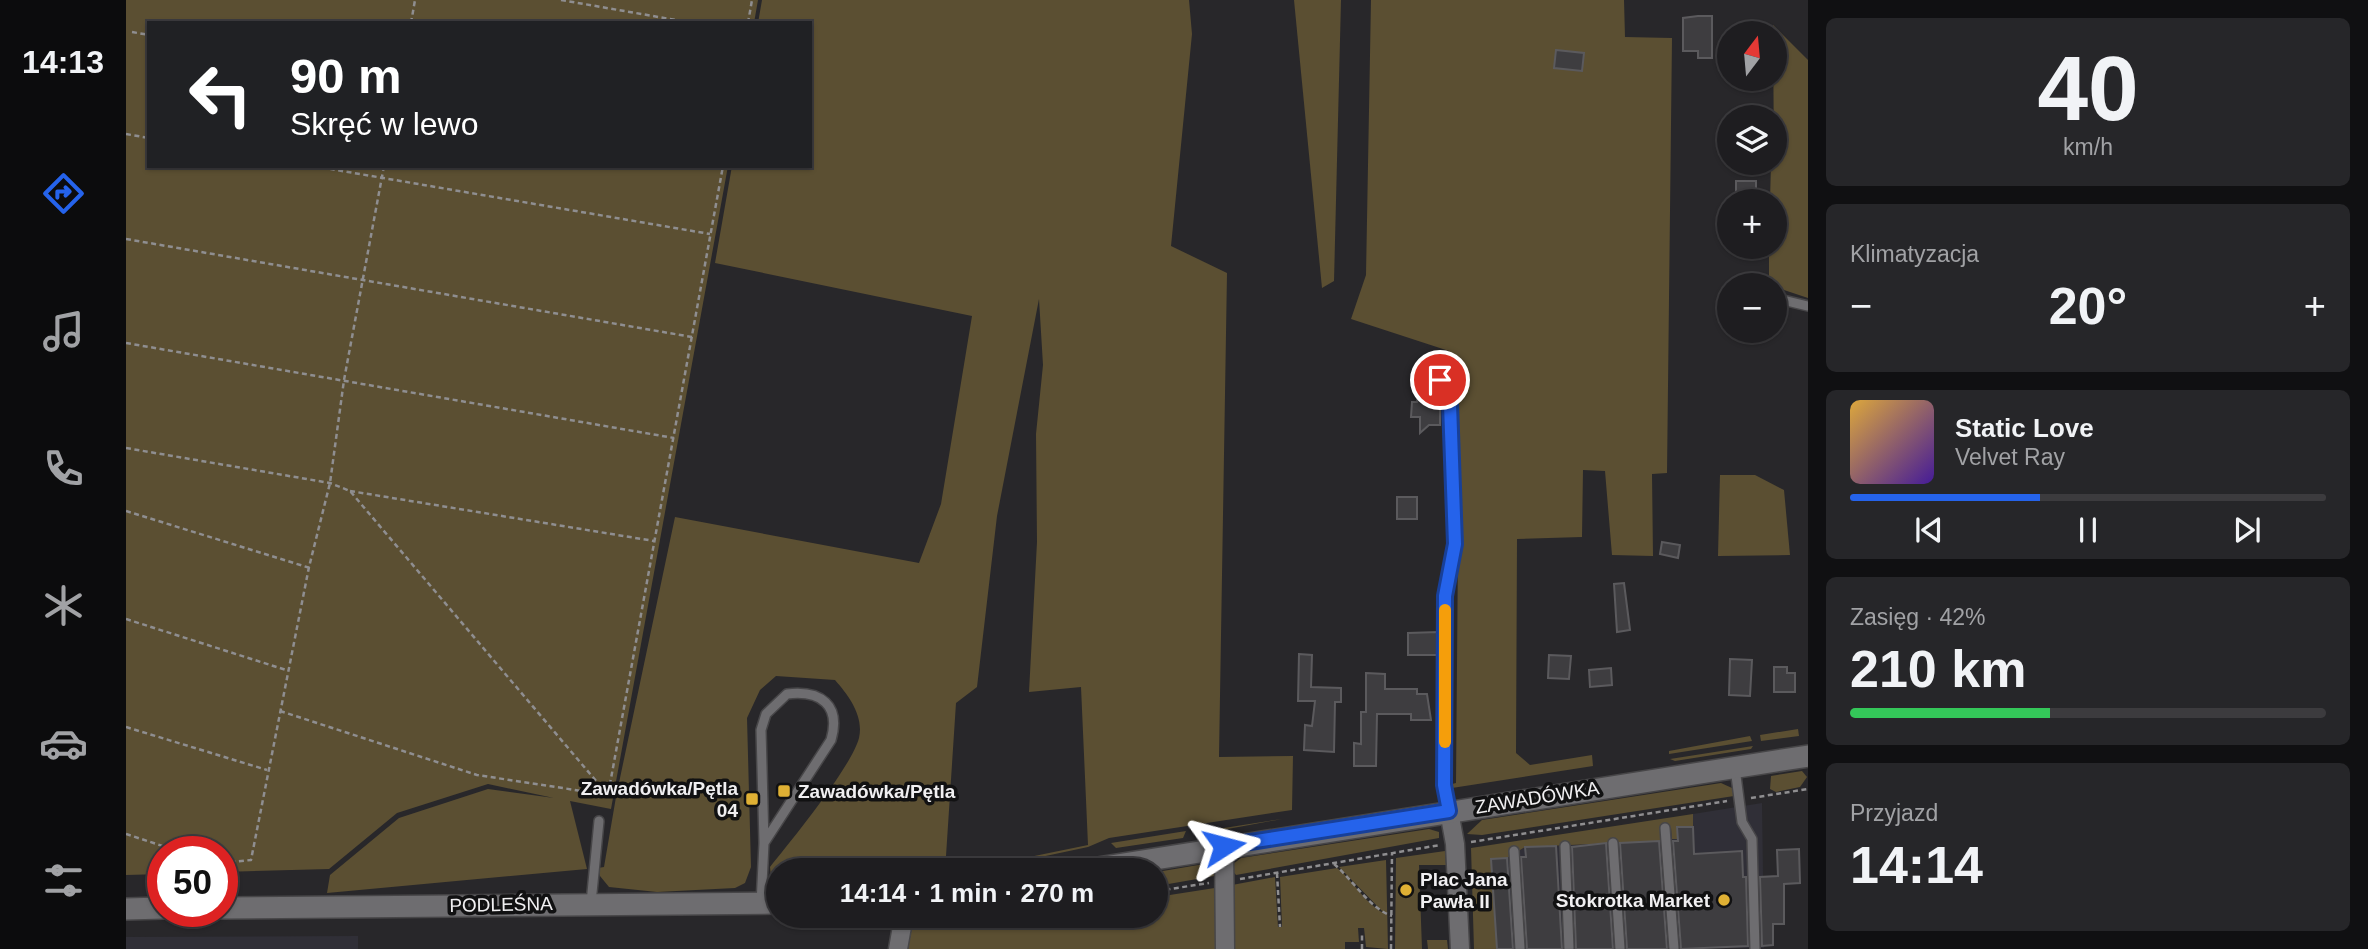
<!DOCTYPE html>
<html lang="pl">
<head>
<meta charset="utf-8">
<style>
	:root { --surface:#1e1d20; --page:#262629; --text:#f1f3f6; --muted:#a1a2a5; --line:#3c3b3e; --accent:#2563eb }
	body { margin:0; font-family:Arial,sans-serif; background:var(--page); color:var(--text); height:100vh; display:flex; flex-direction:column; font-size:26px; white-space:nowrap }
	* { box-sizing:border-box; margin:0 }
	p { font-size:23px; color:var(--muted) }
	.icon { flex:none; width:38px; height:38px; fill:none; stroke:currentColor; stroke-width:2; stroke-linecap:round; stroke-linejoin:round }
	.map { position:relative; flex:1; overflow:hidden }
	.details { display:flex; flex-direction:column; gap:18px; padding:18px; background:#101012; width:560px }
	.details>* { flex:none }
	.banner { position:absolute; left:21px; top:21px; width:665px; height:147px; border-radius:0px; box-shadow:0 2px 5px #0004,0 0 0 2px var(--line); background:#202124; color:#fff; overflow:hidden }
	.needle { width:46px; rotate:16deg }
	.buttons { position:absolute; left:1591px; top:21px; display:grid; gap:14px }
	.buttons a { display:grid; place-items:center; width:70px; height:70px; border-radius:50%; background:var(--surface); box-shadow:0 2px 5px #0004,0 0 0 2px var(--line); font-size:35px }
	.speed { position:absolute; left:21px; top:836px; display:flex; gap:14px; font-size:35px; font-weight:700; text-align:center }
	.speed>* { display:grid; place-content:center; width:91px; height:91px; border-radius:50%; background:var(--surface); box-shadow:0 2px 5px #0004,0 0 0 2px var(--line); line-height:1 }
	.speed .limit { border:10px solid #d22; background:#fff; color:#111 }
	.pin { position:absolute; display:grid; place-items:center; width:60px; height:60px; color:#fff; margin:-30px; border:4px solid #fff; border-radius:50%; box-shadow:0 2px 7px #0007 }
	.me { position:absolute; width:77px; margin:-38px; rotate:81deg; stroke-linejoin:round; filter:drop-shadow(0 0 5px #0008) }
	.turn { display:flex; align-items:center; gap:24px; height:147px; padding:0 28px; font-size:32px }
	.turn .icon { width:91px; height:91px; stroke-width:2.5 }
	.turn b { display:block; font-size:49px; line-height:60px }
	.big { font-size:52px; font-weight:700; line-height:1.1 }
	.details .widget { flex:1; display:flex; flex-direction:column; justify-content:center; gap:10px; min-width:0; padding:0 24px; border-radius:10px; background:var(--page) }
	.details .dial { align-items:center; gap:0 }
	.dial b { font-size:91px; line-height:1 }
	.song { display:flex; align-items:center; gap:21px }
	.cover { width:84px; height:84px; border-radius:10px; background:linear-gradient(135deg,hsl(40 70% 55%),hsl(260 70% 35%)) }
	.played { height:7px; border-radius:4px; background:linear-gradient(90deg,var(--accent) 40%,var(--line) 40%) }
	.keys { display:flex; justify-content:space-around; direction:ltr }
	.heat { display:flex; justify-content:space-between; align-items:center; font-size:38px; direction:ltr }
	.charge { height:10px; border-radius:5px; background:linear-gradient(90deg,#34c759 42%,var(--line) 0) }
	.trip { position:absolute; left:640px; top:858px; width:402px; height:70px; border-radius:35px; background:var(--surface); box-shadow:0 2px 5px #0004,0 0 0 2px var(--line); font-weight:700; line-height:70px; text-align:center }
	main { display:flex; flex:1; min-height:0 }
	.tab-bar { display:flex; flex-direction:column; width:126px; justify-content:space-around; align-items:center; background:#0c0c0d; color:var(--muted) }
	.tab-bar .icon { width:49px; height:49px }
	.tab-bar .current { color:var(--accent) }
	.tab-bar b { font-size:32px; color:var(--text) }
	.map>svg:first-child { display:block }
	.built { fill:#302f37 }
	.green { fill:#5b4f32 }
	.building { fill:#3e3d40; stroke:#5b5a5d; stroke-width:2 }
	.lines { fill:none; stroke-linecap:round; stroke-linejoin:round }
	.lane-casing { stroke:#474648; stroke-width:12 }
	.street-casing { stroke:#474648; stroke-width:21 }
	.secondary-casing { stroke:#474648; stroke-width:24 }
	.path { stroke:#8f8e90; stroke-width:2.5; stroke-dasharray:5 3.5; stroke-linecap:butt }
	.lane { stroke:#6e6d70; stroke-width:9 }
	.street { stroke:#6e6d70; stroke-width:18 }
	.secondary { stroke:#6e6d70; stroke-width:21 }
	.route-casing { stroke:#184099; stroke-width:18 }
	.route { stroke:#2563eb; stroke-width:12 }
	.slow { stroke:#f59e0b; stroke-width:12 }
	.poi-dot { fill:#dfb034; stroke:#111112; stroke-width:2.5 }
	.labels { text-anchor:middle; stroke-width:7; stroke-linejoin:round; paint-order:stroke }
	.poi-label { font-size:19px; font-weight:bold; fill:#f0eff1; stroke:#111112; text-anchor:end }
	.street-label { font-size:19px; fill:#f0eff1; stroke:#111112 }
</style>
</head>
<body>
<main>
<nav class="tab-bar">
<b>14:13</b>
<svg class="icon current" aria-label="directions" viewBox="0 0 24 24"><path d="M12 3l9 9-9 9-9-9zM9 14v-3h6M13 9l2 2-2 2"/></svg>
<svg class="icon" aria-label="music" viewBox="0 0 24 24"><path d="M9 18V5l10-2v13"/><circle cx="6" cy="18" r="3"/><circle cx="16" cy="16" r="3"/></svg>
<svg class="icon" aria-label="phone" viewBox="0 0 24 24"><path d="M5 4h4l2 5-3 2q2 4 5 5l2-3 5 2v4C11 20 4 13 5 4z"/></svg>
<svg class="icon" aria-label="climate" viewBox="0 0 24 24"><path d="M12 3v18M4 7l16 10M4 17L20 7"/></svg>
<svg class="icon" aria-label="car" viewBox="0 0 24 24"><path d="M5 17H2v-5l4-1 3-4h7l3 4 3 1v5h-3M9 17h6M6 11h13"/><circle cx="7" cy="17" r="2"/><circle cx="17" cy="17" r="2"/></svg>
<svg class="icon" aria-label="filters" viewBox="0 0 24 24"><path d="M4 7h16M4 17h16"/><circle cx="9" cy="7" r="2"/><circle cx="15" cy="17" r="2"/></svg>
</nav>
<div class="map">
<svg width="1682" height="949" viewBox="0 0 1682 949">
	<rect width="100%" height="100%" fill="#28272a"/>
	<!-- built -->
	<g class="built">
		<polygon points="1636,803 1638,948 1371,949 1365,859 1381,858 1399,847 1534,841 1534,828 1567,827 1567,814"/>
		<polygon points="232,936 232,949 0,949 0,937"/>
	</g>
	<!-- green -->
	<g class="green">
		<polygon points="0,0 632,0 628,23 23,23 23,166 602,166 485,809 444,801 461,869 201,893 204,875 273,818 362,789 428,798 362,784 271,813 203,869 96,872 96,852 37,852 37,874 0,875"/>
		<path d="M 636,0 L 1063,0 L 1066,34 L 1045,246 L 1101,273 L 1093,757 L 1167,756 L 1166,810 L 983,838 L 962,847 L 853,870 L 839,870 L 962,845 L 955,687 L 903,692 L 911,542 L 910,434 L 917,365 L 913,299 L 871,516 L 851,687 L 830,703 L 820,856 L 780,870 L 653,870 L 653,887 C 644,883 645,875 644,867 C 665,841 726,766 733,738 C 738,716 723,696 709,680 L 650,676 L 634,690 L 621,718 L 625,867 L 619,883 L 609,888 L 531,892 L 483,887 L 474,876 L 472,868 L 478,867 L 490,797 L 549,517 L 793,563 L 815,504 L 846,316 L 589,263 L 606,166 L 684,166 L 684,23 L 632,23 Z"/>
		<polygon points="1168,0 1215,0 1208,281 1196,288"/>
		<polygon points="1245,0 1498,0 1499,37 1546,38 1541,473 1526,474 1527,556 1486,555 1479,471 1457,470 1456,537 1391,539 1390,753 1404,765 1466,755 1467,766 1326,788 1322,785 1330,783 1333,430 1323,351 1225,319 1240,275"/>
		<polygon points="1647,25 1682,60 1682,298 1643,285 1643,247 1648,247 1648,201 1644,201 1645,163 1648,163"/>
		<polygon points="1594,475 1629,475 1658,490 1664,555 1592,556"/>
		<polygon points="1672,729 1673,736 1635,741 1634,735"/>
		<polygon points="1624,736 1626,741 1543,754 1543,751"/>
		<polygon points="1627,746 1625,749 1549,761 1544,759"/>
		<polygon points="1676,771 1681,777 1674,787 1650,792 1644,789 1645,776"/>
		<polygon points="1595,783 1606,788 1608,796 1356,835 1341,834 1356,820"/>
		<polygon points="1567,814 1567,827 1552,828 1552,839 1546,839 1545,828 1535,828 1534,841 1399,847 1381,858 1366,859 1371,949 1348,949 1345,848"/>
		<polygon points="1156,819 1075,834 1072,832"/>
		<polygon points="1303,829 1313,832 1313,838 1110,875 1107,871 1107,864 1115,858"/>
		<polygon points="1060,831 1057,838 990,848 985,843"/>
		<polygon points="1319,851 1320,865 1293,865 1296,949 1269,949 1270,858"/>
		<path d="M 1260,860 L 1262,949 L 1240,947 L 1238,928 L 1232,928 L 1233,942 L 1219,942 L 1219,949 L 1104,949 L 1106,885 L 1149,877 L 1152,927 L 1156,927 L 1154,877 L 1211,868 C 1228,881 1239,904 1258,913 L 1213,867 Z"/>
		<polygon points="1084,863 1091,864 1094,875 1031,886 1031,872"/>
		<polygon points="1095,887 1093,949 782,949 786,927 825,926 825,921 900,915 1031,915 1031,897"/>
		<polygon points="1301,940 1321,940 1322,949 1302,949"/>
	</g>
	<!-- building -->
	<g class="building">
		<polygon points="1572,16 1586,16 1586,58 1572,58 1572,51 1557,51 1557,18"/>
		<polygon points="1430,50 1458,53 1456,71 1428,68"/>
		<rect x="1610" y="181" width="20" height="20"/>
		<polygon points="1292,389 1308,389 1308,402 1314,402 1314,425 1303,425 1294,433 1294,417 1285,417 1286,402 1291,402"/>
		<rect x="1271" y="497" width="20" height="22"/>
		<polygon points="1536,542 1554,545 1552,558 1534,554"/>
		<polygon points="1498,583 1504,630 1491,632 1488,584"/>
		<polygon points="1312,632 1312,655 1282,655 1282,633"/>
		<polygon points="1173,654 1186,655 1185,687 1215,688 1215,702 1209,702 1208,752 1178,750 1179,725 1186,726 1189,701 1172,701"/>
		<polygon points="1423,655 1445,656 1443,679 1422,678"/>
		<polygon points="1604,659 1626,660 1624,696 1603,695"/>
		<polygon points="1648,667 1661,667 1661,673 1669,673 1669,692 1648,692"/>
		<polygon points="1485,668 1486,685 1464,687 1463,670"/>
		<polygon points="1240,673 1259,674 1259,689 1291,689 1291,694 1301,694 1305,720 1285,720 1285,714 1251,714 1250,766 1228,766 1228,743 1235,744 1235,712 1240,712"/>
		<polygon points="1551,827 1567,827 1568,854 1616,851 1617,877 1620,877 1622,946 1555,949 1547,841 1552,841"/>
		<polygon points="1533,841 1541,949 1501,949 1494,843"/>
		<polygon points="1480,843 1487,949 1450,949 1446,847"/>
		<polygon points="1430,846 1436,949 1401,949 1395,857 1400,857 1399,847"/>
		<polygon points="1673,849 1674,883 1658,884 1658,924 1647,924 1647,945 1636,946 1634,877 1652,876 1651,850"/>
		<polygon points="1381,858 1387,949 1371,949 1365,859"/>
	</g>
	<g class="lines">
		<!-- lane casing -->
		<g class="lane-casing">
			<g id="lane">
				<polyline points="1648,298 1682,306"/>
				<polyline points="1294,377 1314,380 1324,404 1329,544 1319,596 1318,785 1323,811"/>
				<polyline points="1609,768 1616,822 1626,839 1629,949"/>
				<polyline points="1539,828 1548,949"/>
				<polyline points="1487,843 1494,949"/>
				<polyline points="1439,846 1443,949"/>
				<polyline points="1388,851 1394,949"/>
				<polyline points="465,903 473,821"/>
				<path d="M 635,904 L 638,843 L 635,730 L 640,714 L 661,694 C 695,690 715,705 705,740 L 638,843"/>
			</g>
		</g>
		<!-- street casing -->
		<g class="street-casing">
			<g id="street">
				<polyline points="1323,811 1329,844 1334,949"/>
				<polyline points="1098,846 1099,949"/>
				<polyline points="772,949 778,915"/>
			</g>
		</g>
		<!-- secondary casing -->
		<g class="secondary-casing">
			<g id="secondary">
				<polyline points="959,870 1682,756"/>
				<polyline points="96,908 653,903"/>
				<polyline points="0,909 37,908"/>
			</g>
		</g>
		<!-- path -->
		<g class="path">
			<polyline points="435,0 567,23"/>
			<polyline points="285,23 289,0"/>
			<polyline points="622,23 626,0"/>
			<polyline points="6,32 23,35"/>
			<polyline points="0,134 23,138"/>
			<polyline points="187,166 584,234"/>
			<polyline points="0,239 566,337"/>
			<polyline points="0,343 548,438"/>
			<polyline points="0,448 204,483 224,491 482,795 597,166"/>
			<polyline points="224,491 528,541"/>
			<polyline points="0,511 184,568"/>
			<polyline points="0,619 160,670"/>
			<polyline points="154,711 351,775 482,795"/>
			<polyline points="0,727 141,770"/>
			<polyline points="1625,798 1682,789"/>
			<polyline points="0,834 55,852"/>
			<polyline points="1345,842 1601,801"/>
			<polyline points="96,863 125,860 183,567 204,483 218,380 258,166"/>
			<path d="M 1208,864 C 1227,880 1244,909 1266,916"/>
			<polyline points="1151,873 1154,927"/>
			<polyline points="1114,879 1314,845"/>
			<polyline points="1031,891 1083,883"/>
			<polyline points="793,918 843,915"/>
			<polyline points="1236,949 1236,935"/>
			<polyline points="1265,949 1266,854"/>
		</g>
		<!-- lane -->
		<use href="#lane" class="lane"/>
		<!-- street -->
		<use href="#street" class="street"/>
		<!-- secondary -->
		<use href="#secondary" class="secondary"/>
	</g>
	<g class="lines">
		<!-- route casing -->
		<g class="route-casing">
			<polyline id="route" points="1098,846 1323,811 1318,785 1319,596 1329,544 1324,404 1314,380"/>
		</g>
		<!-- route -->
		<use href="#route" class="route"/>
		<!-- slow -->
		<polyline class="slow" points="1319,610 1319,742"/>
	</g>
	<!-- markers -->
	<g class="poi-dot">
		<rect x="651" y="784" width="14" height="14" rx="3.5"/>
		<rect x="619" y="792" width="14" height="14" rx="3.5"/>
		<circle cx="1280" cy="890" r="7"/>
		<circle cx="1598" cy="900" r="7"/>
	</g>
	<g class="labels">
		<!-- poi labels -->
		<g class="poi-label">
			<text x="612" y="795">Zawadówka/Pętla<tspan x="612" dy="22">04</tspan></text>
			<text x="672" y="798" text-anchor="start">Zawadówka/Pętla</text>
			<text x="1294" y="886" text-anchor="start">Plac Jana<tspan x="1294" dy="22">Pawła II</tspan></text>
			<text x="1584" y="907">Stokrotka Market</text>
		</g>
		<!-- street labels -->
		<g class="street-label">
			<text transform="translate(1411 797) rotate(-9)" y="7">ZAWADÓWKA</text>
			<text transform="translate(375 904) rotate(-1)" y="7">PODLEŚNA</text>
		</g>
	</g>
</svg>
<div class="buttons">
<a><svg class="needle" viewBox="-14 -14 28 28"><path d="M0-13l5 13h-10z" fill="#e53935"/><path d="M0 13l5-13h-10z" fill="#a1a2a5"/></svg></a>
<a><svg class="icon" aria-label="layers" viewBox="0 0 24 24"><path d="M12 4l9 5-9 5-9-5zM3 14l9 5 9-5"/></svg></a>
<a>+</a>
<a>−</a>
</div>
<div class="speed"><div class="limit">50</div></div>
<div class="pin" style="left:1314px;top:380px;background:#d93025"><svg class="icon" aria-label="arrive" viewBox="0 0 24 24"><path d="M6 21V4h12l-3 4 3 4H6"/></svg></div>
<svg class="me" style="left:1098px;top:846px" viewBox="-20 -20 40 40"><path d="M0-17L14 15 0 8-14 15z" fill="#2563eb" stroke="#fff" stroke-width="4"/></svg>
<div class="trip">14:14 · 1 min · 270 m</div>
<div class="banner">
<div class="turn"><svg class="icon" aria-label="left" viewBox="0 0 24 24"><path d="M17 20v-9H6M10 6l-5 5 5 5"/></svg><div><b>90 m</b>Skręć w lewo</div></div>
</div>
</div>
<section class="details">
<div class="widget dial"><b>40</b><p>km/h</p></div>
<div class="widget"><p>Klimatyzacja</p>
<div class="heat"><a>−</a><b class="big">20°</b><a>+</a></div>
</div>
<div class="widget">
<div class="song"><i class="cover"></i><div><b>Static Love</b><p>Velvet Ray</p></div></div>
<div class="played"></div>
<div class="keys"><svg class="icon" aria-label="previous" viewBox="0 0 24 24"><path d="M18 5L8 12l10 7zM5 5v14"/></svg><svg class="icon" aria-label="pause" viewBox="0 0 24 24"><path d="M8 5v14M16 5v14"/></svg><svg class="icon" aria-label="next" viewBox="0 0 24 24"><path d="M6 5l10 7-10 7zM19 5v14"/></svg></div>
</div>
<div class="widget"><p>Zasięg · 42%</p><b class="big">210 km</b><div class="charge"></div></div>
<div class="widget"><p>Przyjazd</p><b class="big">14:14</b></div>
</section>
</main>
</body>
</html>
